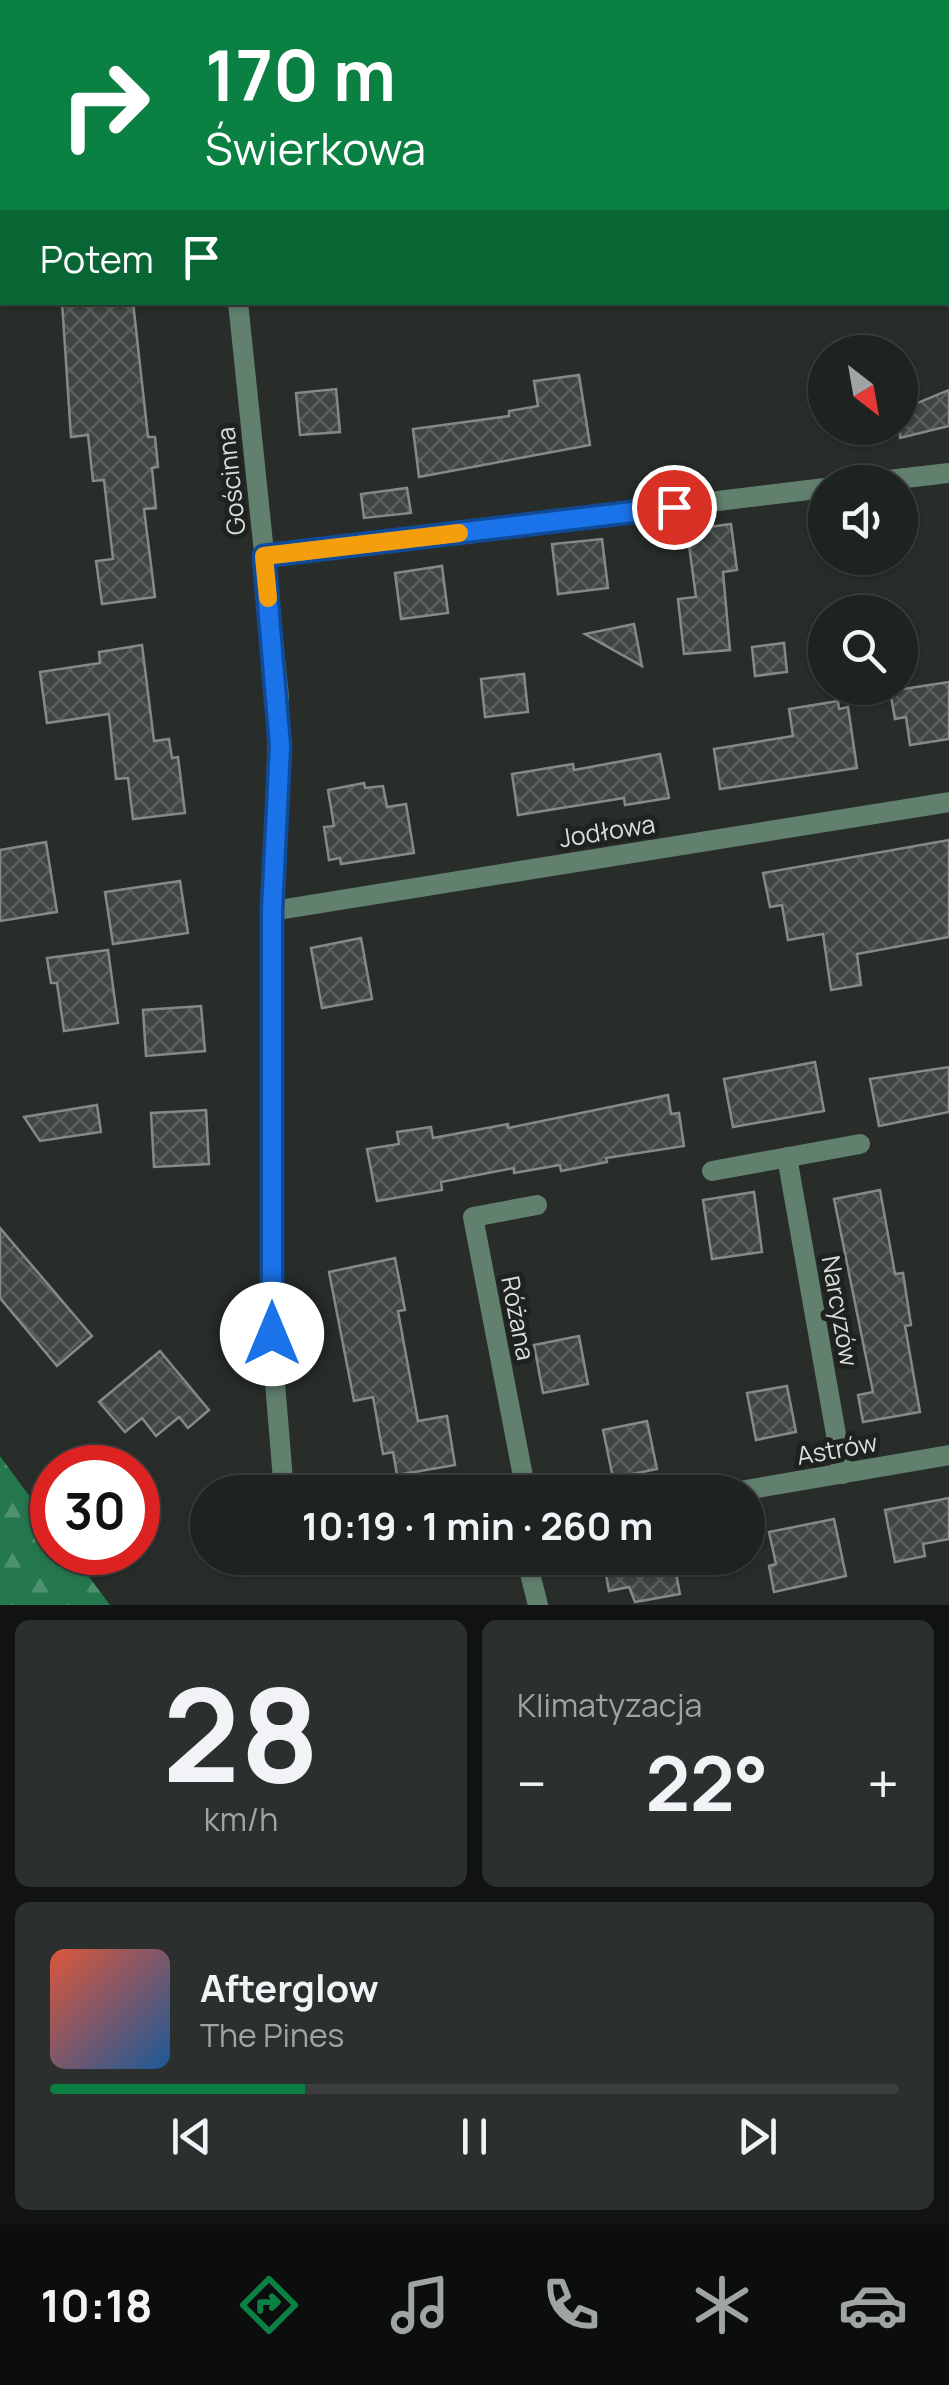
<!DOCTYPE html>
<html lang="pl">
<head>
<meta charset="utf-8">
<style>
	:root { --surface:#1e2220; --page:#2b2f2d; --text:#f1f3f6; --muted:#a1a4a5; --line:#3c3f3e; --accent:#0b8043 }
	body { margin:0; font-family:Manrope,sans-serif; background:var(--page); color:var(--text); height:100vh; display:flex; flex-direction:column; font-size:38px; white-space:nowrap }
	* { box-sizing:border-box; margin:0 }
	p { font-size:32px; color:var(--muted) }
	.icon { flex:none; width:55px; height:55px; fill:none; stroke:currentColor; stroke-width:2; stroke-linecap:round; stroke-linejoin:round }
	.map { position:relative; height:1605px; overflow:hidden }
	.side { display:flex; flex-direction:column; gap:15px; padding:15px; background:#101312; flex:1 }
	.side>* { flex:none }
	.top-card { position:absolute; left:0px; top:0px; width:950px; height:305px; box-shadow:0 2px 8px #0004,0 0 0 2px var(--line); background:#0b8043; color:#fff; overflow:hidden }
	.needle { width:65px; rotate:149deg }
	.tools { position:absolute; left:808px; top:335px; display:grid; gap:20px }
	.tools a { display:grid; place-items:center; width:110px; height:110px; border-radius:50%; background:var(--surface); box-shadow:0 2px 8px #0004,0 0 0 2px var(--line); font-size:50px }
	.speed { position:absolute; left:30px; top:1445px; display:flex; gap:20px; font-size:50px; font-weight:700; text-align:center }
	.speed>* { display:grid; place-content:center; width:130px; height:130px; border-radius:50%; background:var(--surface); box-shadow:0 2px 8px #0004,0 0 0 2px var(--line); line-height:1 }
	.speed .limit { border:15px solid #d22; background:#fff; color:#111 }
	.pin { position:absolute; display:grid; place-items:center; width:85px; height:85px; color:#fff; margin:-42px; border:5px solid #fff; border-radius:50%; box-shadow:0 2px 10px #0007 }
	.me { position:absolute; width:110px; margin:-55px; rotate:0deg; stroke-linejoin:round; filter:drop-shadow(0 0 8px #0008) }
	.turn { display:flex; align-items:center; gap:35px; height:210px; padding:0 40px; font-size:45px }
	.turn .icon { width:130px; height:130px; stroke-width:2.5 }
	.turn b { display:block; font-size:70px; line-height:85px }
	.then { display:flex; align-items:center; height:95px; padding:0 40px; background:#0003; gap:20px; font-size:38px }
	.big { font-size:75px; font-weight:700; line-height:1.1 }
	.side .tile { flex:1; display:flex; flex-direction:column; justify-content:center; gap:15px; min-width:0; padding:0 35px; border-radius:15px; background:var(--page) }
	.side .dial { align-items:center; gap:0 }
	.dial b { font-size:130px; line-height:1 }
	.song { display:flex; align-items:center; gap:30px }
	.cover { width:120px; height:120px; border-radius:15px; background:linear-gradient(135deg,hsl(10 70% 55%),hsl(210 70% 35%)) }
	.played { height:10px; border-radius:5px; background:linear-gradient(90deg,var(--accent) 30%,var(--line) 30%) }
	.keys { display:flex; justify-content:space-around; direction:ltr }
	.heat { display:flex; justify-content:space-between; align-items:center; font-size:55px; direction:ltr }
	.side .tiles { flex:1; display:grid; gap:15px; grid-template-columns:1fr 1fr }
	.tile:last-child { grid-column:span 2 }
	.trip { position:absolute; left:190px; top:1475px; width:575px; height:100px; border-radius:50px; background:var(--surface); box-shadow:0 2px 8px #0004,0 0 0 2px var(--line); font-weight:700; line-height:100px; text-align:center }
	.dock { display:flex; height:160px; justify-content:space-around; align-items:center; background:#0c0e0d; color:var(--muted) }
	.dock .icon { width:70px; height:70px }
	.dock .active { color:var(--accent) }
	.dock b { font-size:45px; color:var(--text) }
	.map>svg:first-child { display:block }
	.forest { fill:url(#forest-firs) }
	.building { fill:url(#building-cross-hatch); stroke:#858a87; stroke-width:2.5 }
	.lines { fill:none; stroke-linecap:round; stroke-linejoin:round }
	.street { stroke:#61806d; stroke-width:20 }
	.route-casing { stroke:#114b97; stroke-width:25 }
	.route { stroke:#1a73e8; stroke-width:18 }
	.slow { stroke:#f59e0b; stroke-width:18 }
	.labels { text-anchor:middle; stroke-width:10; stroke-linejoin:round; paint-order:stroke }
	.street-label { font-size:25px; fill:#dadddb; stroke:#1f2320 }
</style>
</head>
<body>
<div class="map">
<svg width="949" height="1605" viewBox="0 0 949 1605">
	<defs>
		<pattern id="forest-firs" width="22" height="20" patternUnits="userSpaceOnUse" patternTransform="scale(2.5)"><rect width="22" height="20" fill="#25784e"/><path d="M5 1l3.5 6h-7zM16 11l3.5 6h-7z" fill="#4e916f"/></pattern>
		<pattern id="building-cross-hatch" width="8" height="8" patternUnits="userSpaceOnUse" patternTransform="scale(2.5)"><rect width="8" height="8" fill="#404542"/><path d="M0 0l8 8M0 8l8-8" fill="none" stroke="#5b5f5d"/></pattern>
	</defs>
	<rect width="100%" height="100%" fill="#282d2a"/>
	<!-- forest -->
	<polygon class="forest" points="0,1456 52,1527 52,1552 71,1553 110,1605 0,1605"/>
	<!-- building -->
	<g class="building">
		<polygon points="62,302 133,302 148,437 155,437 158,467 152,468 156,508 144,509 155,597 102,604 96,561 113,559 104,480 93,481 88,435 71,437"/>
		<polygon points="579,375 590,445 419,477 413,429 509,416 509,411 538,406 534,381"/>
		<polygon points="336,389 340,432 300,435 296,393"/>
		<polygon points="949,390 949,426 900,438 900,410"/>
		<polygon points="407,488 411,513 364,518 361,494"/>
		<polygon points="731,524 737,570 723,572 730,650 684,654 678,599 696,597 687,530"/>
		<polygon points="602,539 608,588 558,594 552,544"/>
		<polygon points="442,566 448,613 401,619 395,573"/>
		<polygon points="634,624 642,666 585,634"/>
		<polygon points="784,643 787,672 755,676 752,647"/>
		<polygon points="142,645 154,741 169,739 172,758 178,757 185,813 133,819 128,778 116,779 109,714 47,723 40,672 100,663 99,652"/>
		<polygon points="524,674 528,712 485,717 481,679"/>
		<polygon points="949,682 949,739 910,745 906,717 895,719 890,691"/>
		<polygon points="838,701 839,709 848,707 857,768 720,789 714,749 793,736 789,709"/>
		<polygon points="660,754 669,798 625,805 624,798 518,815 512,774 573,764 574,770"/>
		<polygon points="364,783 365,788 383,786 387,807 406,804 414,853 341,864 340,858 329,860 324,827 334,826 328,790"/>
		<polygon points="949,840 949,937 857,954 861,985 831,990 823,934 788,940 782,905 770,907 763,873"/>
		<polygon points="46,842 57,912 0,921 0,850"/>
		<polygon points="180,881 188,933 113,944 105,892"/>
		<polygon points="361,938 372,999 322,1008 311,948"/>
		<polygon points="108,950 118,1023 64,1031 57,983 51,983 47,958"/>
		<polygon points="201,1006 205,1051 146,1056 143,1010"/>
		<polygon points="815,1062 824,1111 733,1127 724,1079"/>
		<polygon points="949,1067 949,1112 879,1126 870,1079"/>
		<polygon points="668,1095 671,1114 679,1113 684,1146 606,1158 607,1162 561,1171 560,1165 514,1173 514,1168 441,1182 442,1190 377,1201 367,1149 399,1144 397,1132 431,1127 433,1138 508,1124 508,1128"/>
		<polygon points="97,1105 101,1132 40,1141 24,1117"/>
		<polygon points="206,1110 209,1164 154,1167 151,1113"/>
		<polygon points="880,1190 895,1274 903,1273 911,1325 905,1326 920,1412 863,1422 858,1395 873,1392 834,1199"/>
		<polygon points="754,1192 762,1252 712,1259 703,1200"/>
		<polygon points="0,1228 92,1336 57,1366 0,1298"/>
		<polygon points="395,1258 405,1310 398,1311 418,1421 447,1416 455,1465 397,1475 393,1452 383,1454 373,1397 354,1401 329,1272"/>
		<polygon points="579,1336 588,1384 543,1393 534,1345"/>
		<polygon points="160,1351 209,1410 188,1428 179,1417 156,1436 142,1418 125,1432 99,1402"/>
		<polygon points="787,1386 796,1432 756,1440 747,1393"/>
		<polygon points="647,1421 657,1469 613,1478 603,1430"/>
		<polygon points="949,1498 949,1539 923,1544 925,1556 895,1562 885,1510"/>
		<polygon points="834,1519 846,1576 774,1592 769,1566 776,1564 769,1532"/>
		<polygon points="603,1558 673,1558 680,1594 635,1602 629,1587 609,1591"/>
	</g>
	<g class="lines">
		<!-- street -->
		<g class="street">
			<polyline points="259,0 259,2"/>
			<polyline points="0,14 2,16"/>
			<polyline points="948,78 949,78"/>
			<polyline points="238,302 279,697 272,911 271,1334 284,1492"/>
			<polyline points="871,482 949,473"/>
			<polyline points="264,556 825,488"/>
			<polyline points="272,911 949,802"/>
			<polyline points="787,1157 843,1474"/>
			<polyline points="712,1171 860,1144"/>
			<polyline points="526,1492 473,1217 537,1205"/>
			<polyline points="734,1492 949,1455"/>
			<polyline points="526,1558 538,1605"/>
		</g>
	</g>
	<g class="lines">
		<!-- route casing -->
		<g class="route-casing">
			<polyline id="route" points="272,1334 272,911 280,746 264,556 674,507"/>
		</g>
		<!-- route -->
		<use href="#route" class="route"/>
		<!-- slow -->
		<polyline class="slow" points="268,598 264,556 459,533"/>
	</g>
	<g class="labels">
		<!-- street labels -->
		<g class="street-label">
			<text transform="translate(231 481) rotate(-96)" y="9">Gościnna</text>
			<text transform="translate(607 831) rotate(-9)" y="9">Jodłowa</text>
			<text transform="translate(840 1311) rotate(80)" y="9">Narcyzów</text>
			<text transform="translate(518 1318) rotate(79)" y="9">Różana</text>
			<text transform="translate(837 1449) rotate(-10)" y="9">Astrów</text>
		</g>
	</g>
</svg>
<div class="tools">
<a><svg class="needle" viewBox="-14 -14 28 28"><path d="M0-13l5 13h-10z" fill="#e53935"/><path d="M0 13l5-13h-10z" fill="#a1a4a5"/></svg></a>
<a><svg class="icon" aria-label="sound" viewBox="0 0 24 24"><path d="M4 9h4l5-4v14l-5-4H4zM17 9q2 3 0 6"/></svg></a>
<a><svg class="icon" aria-label="search" viewBox="0 0 24 24"><circle cx="10" cy="10" r="6"/><path d="M15 15l6 6"/></svg></a>
</div>
<div class="speed"><div class="limit">30</div></div>
<div class="pin" style="left:674px;top:507px;background:#d93025"><svg class="icon" aria-label="arrive" viewBox="0 0 24 24"><path d="M6 21V4h12l-3 4 3 4H6"/></svg></div>
<svg class="me" style="left:272px;top:1334px" viewBox="-20 -20 40 40"><circle r="19" fill="#fff"/><path d="M0-13L10 11 0 6-10 11z" fill="#1a73e8"/></svg>
<div class="trip">10:19 · 1 min · 260 m</div>
<div class="top-card">
<div class="turn"><svg class="icon" aria-label="right" viewBox="0 0 24 24"><path d="M7 20v-9h11M14 6l5 5-5 5"/></svg><div><b>170 m</b>Świerkowa</div></div>
<div class="then">Potem<svg class="icon" aria-label="arrive" viewBox="0 0 24 24"><path d="M6 21V4h12l-3 4 3 4H6"/></svg></div>
</div>
</div>
<section class="side">
<div class="tiles">
<div class="tile dial"><b>28</b><p>km/h</p></div>
<div class="tile"><p>Klimatyzacja</p>
<div class="heat"><a>−</a><b class="big">22°</b><a>+</a></div>
</div>
<div class="tile">
<div class="song"><i class="cover"></i><div><b>Afterglow</b><p>The Pines</p></div></div>
<div class="played"></div>
<div class="keys"><svg class="icon" aria-label="previous" viewBox="0 0 24 24"><path d="M18 5L8 12l10 7zM5 5v14"/></svg><svg class="icon" aria-label="pause" viewBox="0 0 24 24"><path d="M8 5v14M16 5v14"/></svg><svg class="icon" aria-label="next" viewBox="0 0 24 24"><path d="M6 5l10 7-10 7zM19 5v14"/></svg></div>
</div>
</div>
</section>
<nav class="dock">
<b>10:18</b>
<svg class="icon active" aria-label="directions" viewBox="0 0 24 24"><path d="M12 3l9 9-9 9-9-9zM9 14v-3h6M13 9l2 2-2 2"/></svg>
<svg class="icon" aria-label="music" viewBox="0 0 24 24"><path d="M9 18V5l10-2v13"/><circle cx="6" cy="18" r="3"/><circle cx="16" cy="16" r="3"/></svg>
<svg class="icon" aria-label="phone" viewBox="0 0 24 24"><path d="M5 4h4l2 5-3 2q2 4 5 5l2-3 5 2v4C11 20 4 13 5 4z"/></svg>
<svg class="icon" aria-label="climate" viewBox="0 0 24 24"><path d="M12 3v18M4 7l16 10M4 17L20 7"/></svg>
<svg class="icon" aria-label="car" viewBox="0 0 24 24"><path d="M5 17H2v-5l4-1 3-4h7l3 4 3 1v5h-3M9 17h6M6 11h13"/><circle cx="7" cy="17" r="2"/><circle cx="17" cy="17" r="2"/></svg>
</nav>
</body>
</html>
